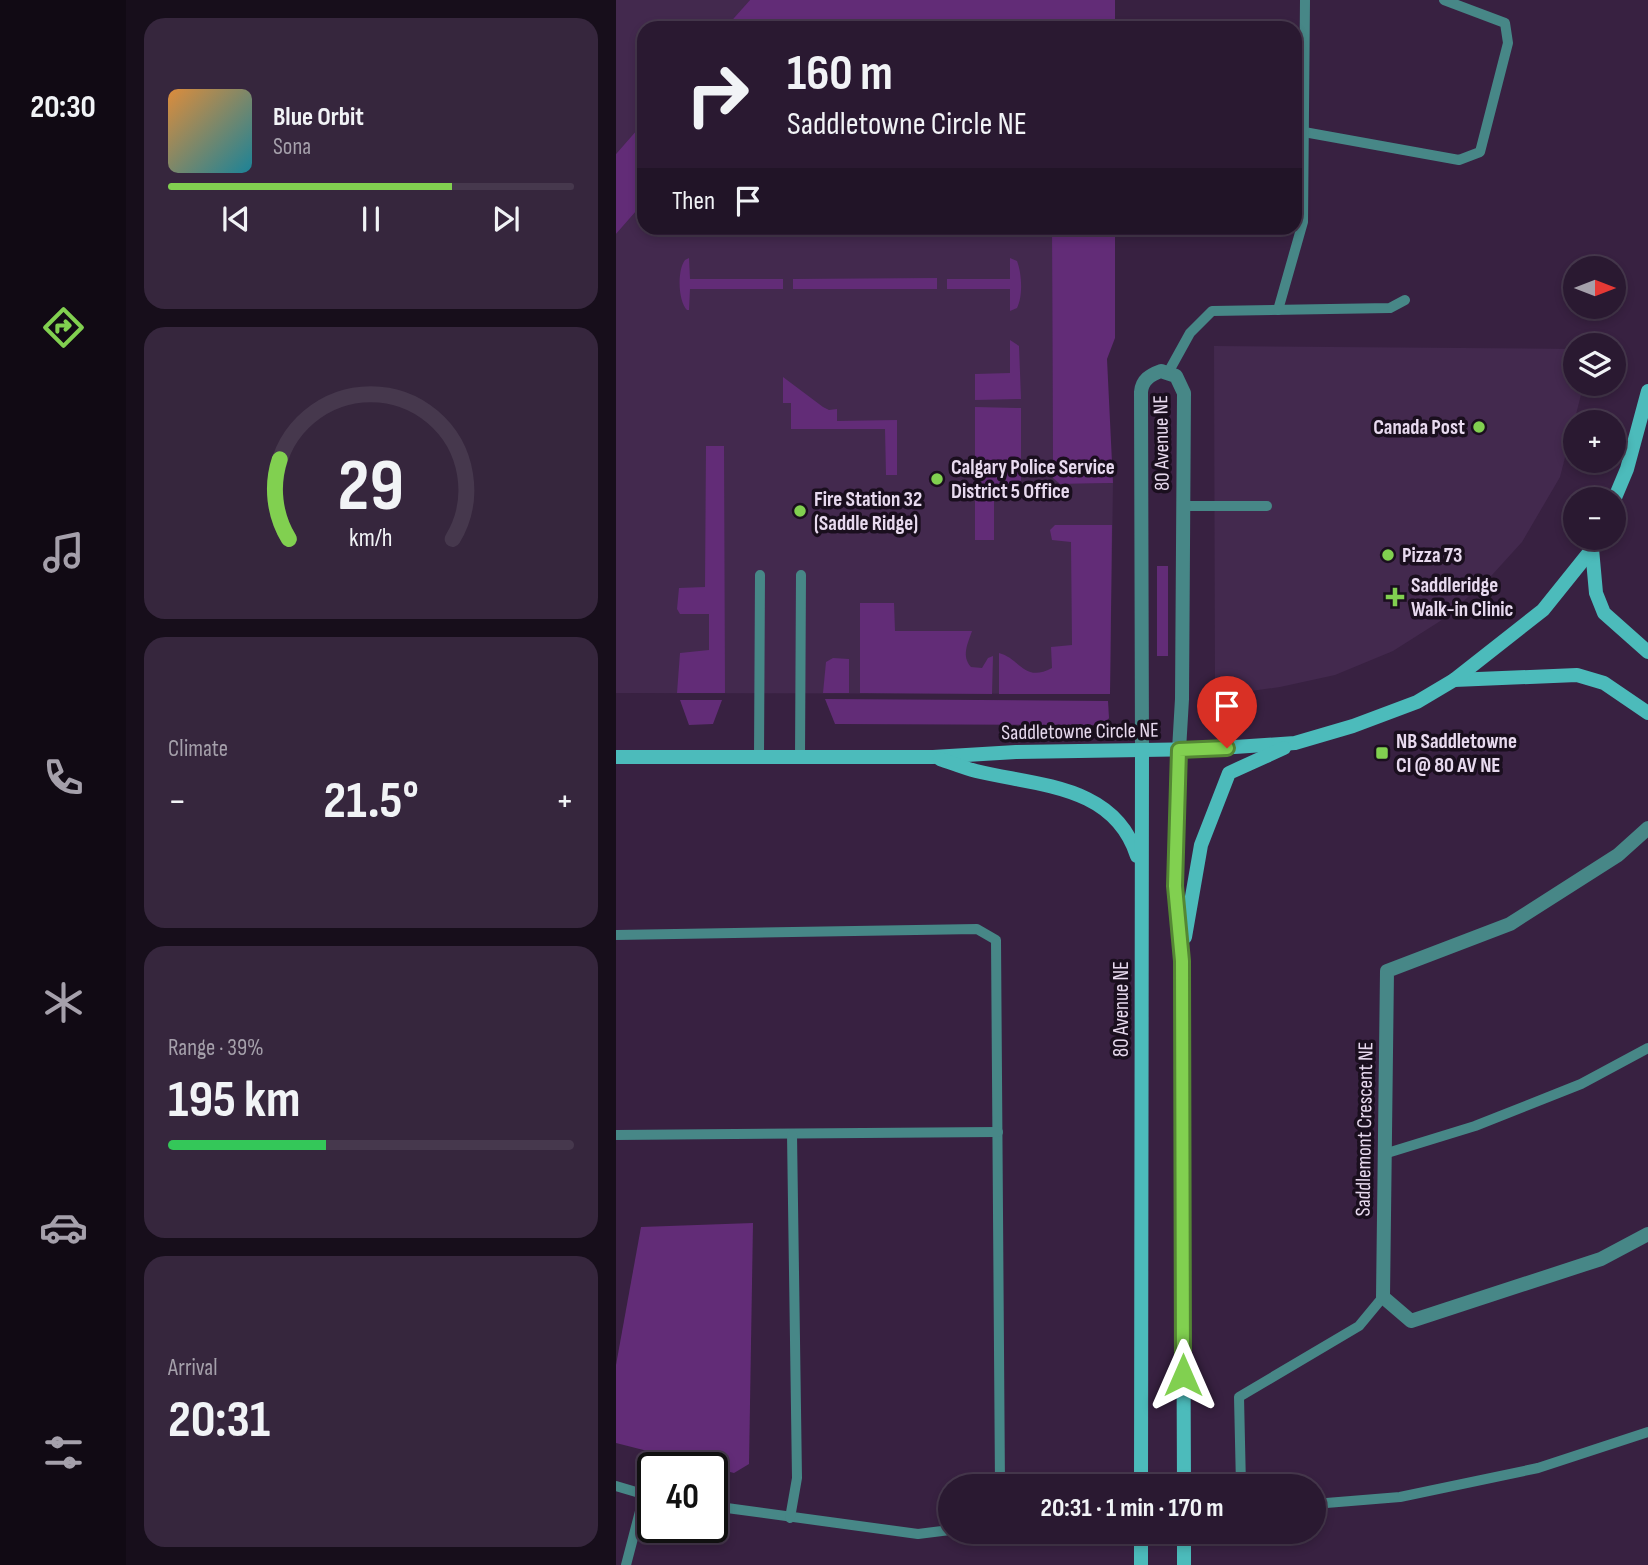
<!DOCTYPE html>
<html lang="en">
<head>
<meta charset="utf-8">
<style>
	:root { --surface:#2a1931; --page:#36263d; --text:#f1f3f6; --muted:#a5a0ab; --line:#46384d; --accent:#81d050 }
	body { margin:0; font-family:"Sofia Sans Condensed",sans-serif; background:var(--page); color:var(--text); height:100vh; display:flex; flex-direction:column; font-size:26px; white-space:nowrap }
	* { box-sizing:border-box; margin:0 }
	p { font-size:23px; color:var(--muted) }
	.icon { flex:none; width:38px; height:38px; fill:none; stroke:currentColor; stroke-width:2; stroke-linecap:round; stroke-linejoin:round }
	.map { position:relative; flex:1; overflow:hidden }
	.drawer { display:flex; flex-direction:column; gap:18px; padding:18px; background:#170e1b; width:490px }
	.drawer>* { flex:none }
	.guide { position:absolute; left:21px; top:21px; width:665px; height:214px; border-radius:21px; box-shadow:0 4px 10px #0003,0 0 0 2px var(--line); background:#2a1931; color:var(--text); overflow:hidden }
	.needle { width:46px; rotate:90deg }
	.fabs { position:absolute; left:947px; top:256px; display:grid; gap:14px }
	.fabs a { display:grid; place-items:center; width:63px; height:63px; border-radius:50%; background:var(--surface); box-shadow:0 4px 10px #0003,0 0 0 2px var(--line); font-size:35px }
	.speed { position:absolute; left:21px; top:1452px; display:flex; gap:14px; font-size:35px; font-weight:700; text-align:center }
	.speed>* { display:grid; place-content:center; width:91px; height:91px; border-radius:50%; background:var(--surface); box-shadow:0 4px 10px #0003,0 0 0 2px var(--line); line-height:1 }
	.speed .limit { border:4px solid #111; border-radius:10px; background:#fff; color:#111 }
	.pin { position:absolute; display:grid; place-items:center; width:60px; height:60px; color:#fff; margin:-72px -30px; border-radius:50% 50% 50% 0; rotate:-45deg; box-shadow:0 0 7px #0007 }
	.pin .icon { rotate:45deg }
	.me { position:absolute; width:77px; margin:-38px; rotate:0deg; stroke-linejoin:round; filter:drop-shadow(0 0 5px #0008) }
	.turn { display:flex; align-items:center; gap:24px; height:147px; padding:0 35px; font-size:32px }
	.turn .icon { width:91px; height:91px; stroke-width:2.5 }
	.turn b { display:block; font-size:49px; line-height:60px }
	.then { display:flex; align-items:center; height:66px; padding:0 35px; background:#0003; gap:14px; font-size:26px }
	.big { font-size:52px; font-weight:700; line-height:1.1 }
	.drawer .card { flex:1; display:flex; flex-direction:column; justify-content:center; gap:10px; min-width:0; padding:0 24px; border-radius:21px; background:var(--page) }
	.drawer .dial { align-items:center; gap:0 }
	.dial svg { height:182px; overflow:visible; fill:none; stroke:var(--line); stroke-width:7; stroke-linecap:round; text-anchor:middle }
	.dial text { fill:var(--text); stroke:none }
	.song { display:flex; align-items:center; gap:21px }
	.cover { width:84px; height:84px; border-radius:10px; background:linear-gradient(135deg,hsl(30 70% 55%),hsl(190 70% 35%)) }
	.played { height:7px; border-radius:4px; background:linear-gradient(90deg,var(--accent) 70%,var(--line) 70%) }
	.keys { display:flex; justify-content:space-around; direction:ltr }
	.heat { display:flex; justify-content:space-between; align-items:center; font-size:38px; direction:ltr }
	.charge { height:10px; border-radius:5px; background:linear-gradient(90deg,#34c759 39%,var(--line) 0) }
	.trip { position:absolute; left:322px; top:1474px; width:388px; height:70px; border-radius:35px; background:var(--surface); box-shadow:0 4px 10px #0003,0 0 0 2px var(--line); font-weight:700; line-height:70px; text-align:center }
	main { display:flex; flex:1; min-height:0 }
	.tabs { display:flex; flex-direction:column; width:126px; justify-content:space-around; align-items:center; background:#110a14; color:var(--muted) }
	.tabs .icon { width:49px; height:49px }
	.tabs .active { color:var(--accent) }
	.tabs b { font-size:32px; color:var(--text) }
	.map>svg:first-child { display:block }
	.built { fill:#43294e }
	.green { fill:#622c77 }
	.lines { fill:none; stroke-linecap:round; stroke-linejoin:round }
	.lane { stroke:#478787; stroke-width:10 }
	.street { stroke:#478787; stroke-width:14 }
	.secondary { stroke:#4cbbbb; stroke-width:14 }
	.route-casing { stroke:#548734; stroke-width:18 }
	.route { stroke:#81d050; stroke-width:12 }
	.poi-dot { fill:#81d050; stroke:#1a0f1e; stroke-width:2.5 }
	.labels { text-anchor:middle; stroke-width:7; stroke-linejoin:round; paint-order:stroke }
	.poi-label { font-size:21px; font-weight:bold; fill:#e8daef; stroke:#1a0f1e; text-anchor:start }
	.street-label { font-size:21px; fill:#e8daef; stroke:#1a0f1e }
</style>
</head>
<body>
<main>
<nav class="tabs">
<b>20:30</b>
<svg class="icon active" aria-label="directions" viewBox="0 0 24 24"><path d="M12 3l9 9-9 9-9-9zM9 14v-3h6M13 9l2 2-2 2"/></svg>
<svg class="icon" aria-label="music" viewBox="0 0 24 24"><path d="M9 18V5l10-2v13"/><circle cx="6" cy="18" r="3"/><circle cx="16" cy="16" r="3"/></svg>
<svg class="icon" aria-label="phone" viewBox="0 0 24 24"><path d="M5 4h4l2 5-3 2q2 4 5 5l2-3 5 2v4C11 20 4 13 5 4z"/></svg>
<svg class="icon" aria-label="climate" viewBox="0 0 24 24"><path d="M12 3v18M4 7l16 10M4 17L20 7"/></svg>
<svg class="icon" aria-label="car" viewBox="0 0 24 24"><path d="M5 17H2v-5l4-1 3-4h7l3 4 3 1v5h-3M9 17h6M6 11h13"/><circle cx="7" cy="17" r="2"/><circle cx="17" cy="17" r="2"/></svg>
<svg class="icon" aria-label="filters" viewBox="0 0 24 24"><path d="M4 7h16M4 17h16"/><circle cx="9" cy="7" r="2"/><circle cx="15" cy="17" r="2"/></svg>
</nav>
<section class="drawer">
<div class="card">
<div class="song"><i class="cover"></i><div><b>Blue Orbit</b><p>Sona</p></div></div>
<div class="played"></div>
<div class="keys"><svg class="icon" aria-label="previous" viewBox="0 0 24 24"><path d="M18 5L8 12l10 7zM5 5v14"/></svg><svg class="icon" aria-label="pause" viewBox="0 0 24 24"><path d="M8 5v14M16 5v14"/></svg><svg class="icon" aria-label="next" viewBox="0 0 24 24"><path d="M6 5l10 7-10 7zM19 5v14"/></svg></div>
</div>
<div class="card dial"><svg viewBox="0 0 100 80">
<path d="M14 69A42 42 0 1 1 86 69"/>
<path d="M14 69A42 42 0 0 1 10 34" stroke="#81d050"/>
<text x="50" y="56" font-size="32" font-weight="700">29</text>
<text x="50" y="72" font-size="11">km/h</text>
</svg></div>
<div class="card"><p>Climate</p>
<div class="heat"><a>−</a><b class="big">21.5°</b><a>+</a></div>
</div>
<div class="card"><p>Range · 39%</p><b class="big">195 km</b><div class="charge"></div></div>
<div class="card"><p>Arrival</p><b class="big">20:31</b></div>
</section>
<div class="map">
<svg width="1032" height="1565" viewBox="0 0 1032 1565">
	<rect width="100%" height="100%" fill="#382141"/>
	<!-- built -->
	<g class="built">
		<polygon points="0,0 134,0 109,28 28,28 28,122 0,154"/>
		<polygon points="28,202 28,228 436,228 437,477 444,484 497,483 494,694 0,693 0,234"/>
		<polygon points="598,346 959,349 959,383 968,383 944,477 906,542 876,575 829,618 777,651 719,675 664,687 635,691 599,691"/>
	</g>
	<!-- green -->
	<g class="green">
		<polygon points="134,0 499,0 499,28 109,28"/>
		<polygon points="28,122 28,202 0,234 0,154"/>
		<polygon points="436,228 499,228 499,338 491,359 497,483 444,484 437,478"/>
		<path d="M 73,258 L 74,279 L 167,279 L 167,289 L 74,289 L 73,310 L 71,310 C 62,301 61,270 69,260 Z"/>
		<path d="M 394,258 L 401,261 C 406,274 407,296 401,308 L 394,311 L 394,289 L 331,289 L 331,279 L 394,279 Z"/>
		<polygon points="321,278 321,289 177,289 177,279"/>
		<polygon points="394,340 403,346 405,399 359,400 359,374 394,373"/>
		<polygon points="167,377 207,407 213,410 221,409 221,421 281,420 281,475 270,475 269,429 175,429 175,403 167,403"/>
		<polygon points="359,407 405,408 405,490 378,490 378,540 359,540"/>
		<polygon points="90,446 108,446 109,693 61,693 64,653 93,650 93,614 64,614 61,609 63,588 89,587"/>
		<path d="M 439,525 L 496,525 L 494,694 L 383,694 L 383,653 C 405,659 408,683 436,668 L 435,647 L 456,645 L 455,542 L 436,540 L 434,530 Z"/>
		<rect x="541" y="566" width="11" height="90"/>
		<path d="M 244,603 L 278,603 L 279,631 L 356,631 C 352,643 345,656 355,667 L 366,668 L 372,658 L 377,656 L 376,694 L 244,693 Z"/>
		<polygon points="217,658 233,659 233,693 207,693 210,662"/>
		<polygon points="209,699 492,701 493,718 488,725 219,724"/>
		<polygon points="64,700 106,700 97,724 73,725"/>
		<polygon points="137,1223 133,1464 118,1473 0,1443 0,1365 25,1227"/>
	</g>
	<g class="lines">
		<!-- lane -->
		<g class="lane">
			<polyline points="688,132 843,160 864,152 892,43 889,23 828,0"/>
			<polyline points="662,310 687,222 689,0"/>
			<polyline points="553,371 574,333 596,311 774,308 789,300"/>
			<polyline points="566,506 651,506"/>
			<polyline points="143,756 144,575"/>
			<polyline points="184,757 185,575"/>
			<polyline points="0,935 361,929 380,940 384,1486"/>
			<polyline points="0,1135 382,1132"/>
			<polyline points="768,1154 859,1126 965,1084 1032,1048"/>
			<polyline points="0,1486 37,1497"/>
			<polyline points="625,1486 623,1397 743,1326 767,1297"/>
			<polyline points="698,1504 784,1497 922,1468 1032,1432"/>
			<polyline points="96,1506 302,1534 334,1530"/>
			<polyline points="174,1518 181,1478 176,1134"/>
			<polyline points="10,1565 28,1496"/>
		</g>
		<!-- street -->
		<g class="street">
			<path d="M 526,750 L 525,392 C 526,380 534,375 545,371 L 560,376 L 568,393 L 566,699 L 563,750"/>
			<polyline points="1032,828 1002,855 894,924 771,971 767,1297 795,1321 985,1259 1032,1234"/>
		</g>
		<!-- secondary -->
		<g class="secondary">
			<polyline points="998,500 1011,469 1032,391"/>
			<polyline points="976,549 980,593 988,613 1032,652"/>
			<polyline points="838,680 961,675 988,683 1032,713"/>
			<polyline points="563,750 559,885 566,961 568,1486"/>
			<polyline points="0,757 317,757 400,752 589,749 679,743 737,726 801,702 838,680 927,610 976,549 982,537"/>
			<path d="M 324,759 C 336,763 348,768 360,771 C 421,786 498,784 521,856"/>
			<polyline points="569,937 585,845 613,773 668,748"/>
			<polyline points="525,1486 526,750"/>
			<polyline points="568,1531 568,1565"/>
			<polyline points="525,1565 525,1531"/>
		</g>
	</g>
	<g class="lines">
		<!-- route casing -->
		<g class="route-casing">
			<polyline id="route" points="567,1375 566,961 559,886 563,750 611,748"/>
		</g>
		<!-- route -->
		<use href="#route" class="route"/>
	</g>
	<!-- markers -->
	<g class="poi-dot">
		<circle cx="863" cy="427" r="7"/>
		<circle cx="321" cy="479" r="7"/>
		<circle cx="184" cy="511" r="7"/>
		<circle cx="772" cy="555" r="7"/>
		<path d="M775.5 586.5h7v7h7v7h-7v7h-7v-7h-7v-7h7z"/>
		<rect x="759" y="746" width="14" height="14" rx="3.5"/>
	</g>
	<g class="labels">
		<!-- poi labels -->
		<g class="poi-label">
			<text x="849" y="434" text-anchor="end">Canada Post</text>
			<text x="335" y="474">Calgary Police Service<tspan x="335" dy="24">District 5 Office</tspan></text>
			<text x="198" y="506">Fire Station 32<tspan x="198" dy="24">(Saddle Ridge)</tspan></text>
			<text x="786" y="562">Pizza 73</text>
			<text x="795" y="592">Saddleridge<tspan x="795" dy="24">Walk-in Clinic</tspan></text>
			<text x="780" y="748">NB Saddletowne<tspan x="780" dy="24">CI @ 80 AV NE</tspan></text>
		</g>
		<!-- street labels -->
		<g class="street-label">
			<text transform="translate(545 443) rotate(-91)" y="7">80 Avenue NE</text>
			<text transform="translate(464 731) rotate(-1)" y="7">Saddletowne Circle NE</text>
			<text transform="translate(505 1009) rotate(-90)" y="7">80 Avenue NE</text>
			<text transform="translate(748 1129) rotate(-89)" y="7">Saddlemont Crescent NE</text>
		</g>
	</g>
</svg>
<div class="fabs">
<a><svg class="needle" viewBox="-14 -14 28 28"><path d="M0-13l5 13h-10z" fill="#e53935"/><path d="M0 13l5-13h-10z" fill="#a5a0ab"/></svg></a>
<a><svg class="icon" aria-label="layers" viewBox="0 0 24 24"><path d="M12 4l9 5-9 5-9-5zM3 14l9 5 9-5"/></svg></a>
<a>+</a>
<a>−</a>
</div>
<div class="speed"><div class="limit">40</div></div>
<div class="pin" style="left:611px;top:748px;background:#d93025"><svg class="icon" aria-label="arrive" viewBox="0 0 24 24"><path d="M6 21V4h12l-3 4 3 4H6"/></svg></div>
<svg class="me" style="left:567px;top:1375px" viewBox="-20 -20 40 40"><path d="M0-17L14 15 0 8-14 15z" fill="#81d050" stroke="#fff" stroke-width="4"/></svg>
<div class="trip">20:31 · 1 min · 170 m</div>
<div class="guide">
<div class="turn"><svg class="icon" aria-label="right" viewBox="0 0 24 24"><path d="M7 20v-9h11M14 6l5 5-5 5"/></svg><div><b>160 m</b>Saddletowne Circle NE</div></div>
<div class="then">Then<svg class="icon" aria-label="arrive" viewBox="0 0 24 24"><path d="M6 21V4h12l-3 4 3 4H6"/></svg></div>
</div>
</div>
</main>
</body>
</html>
